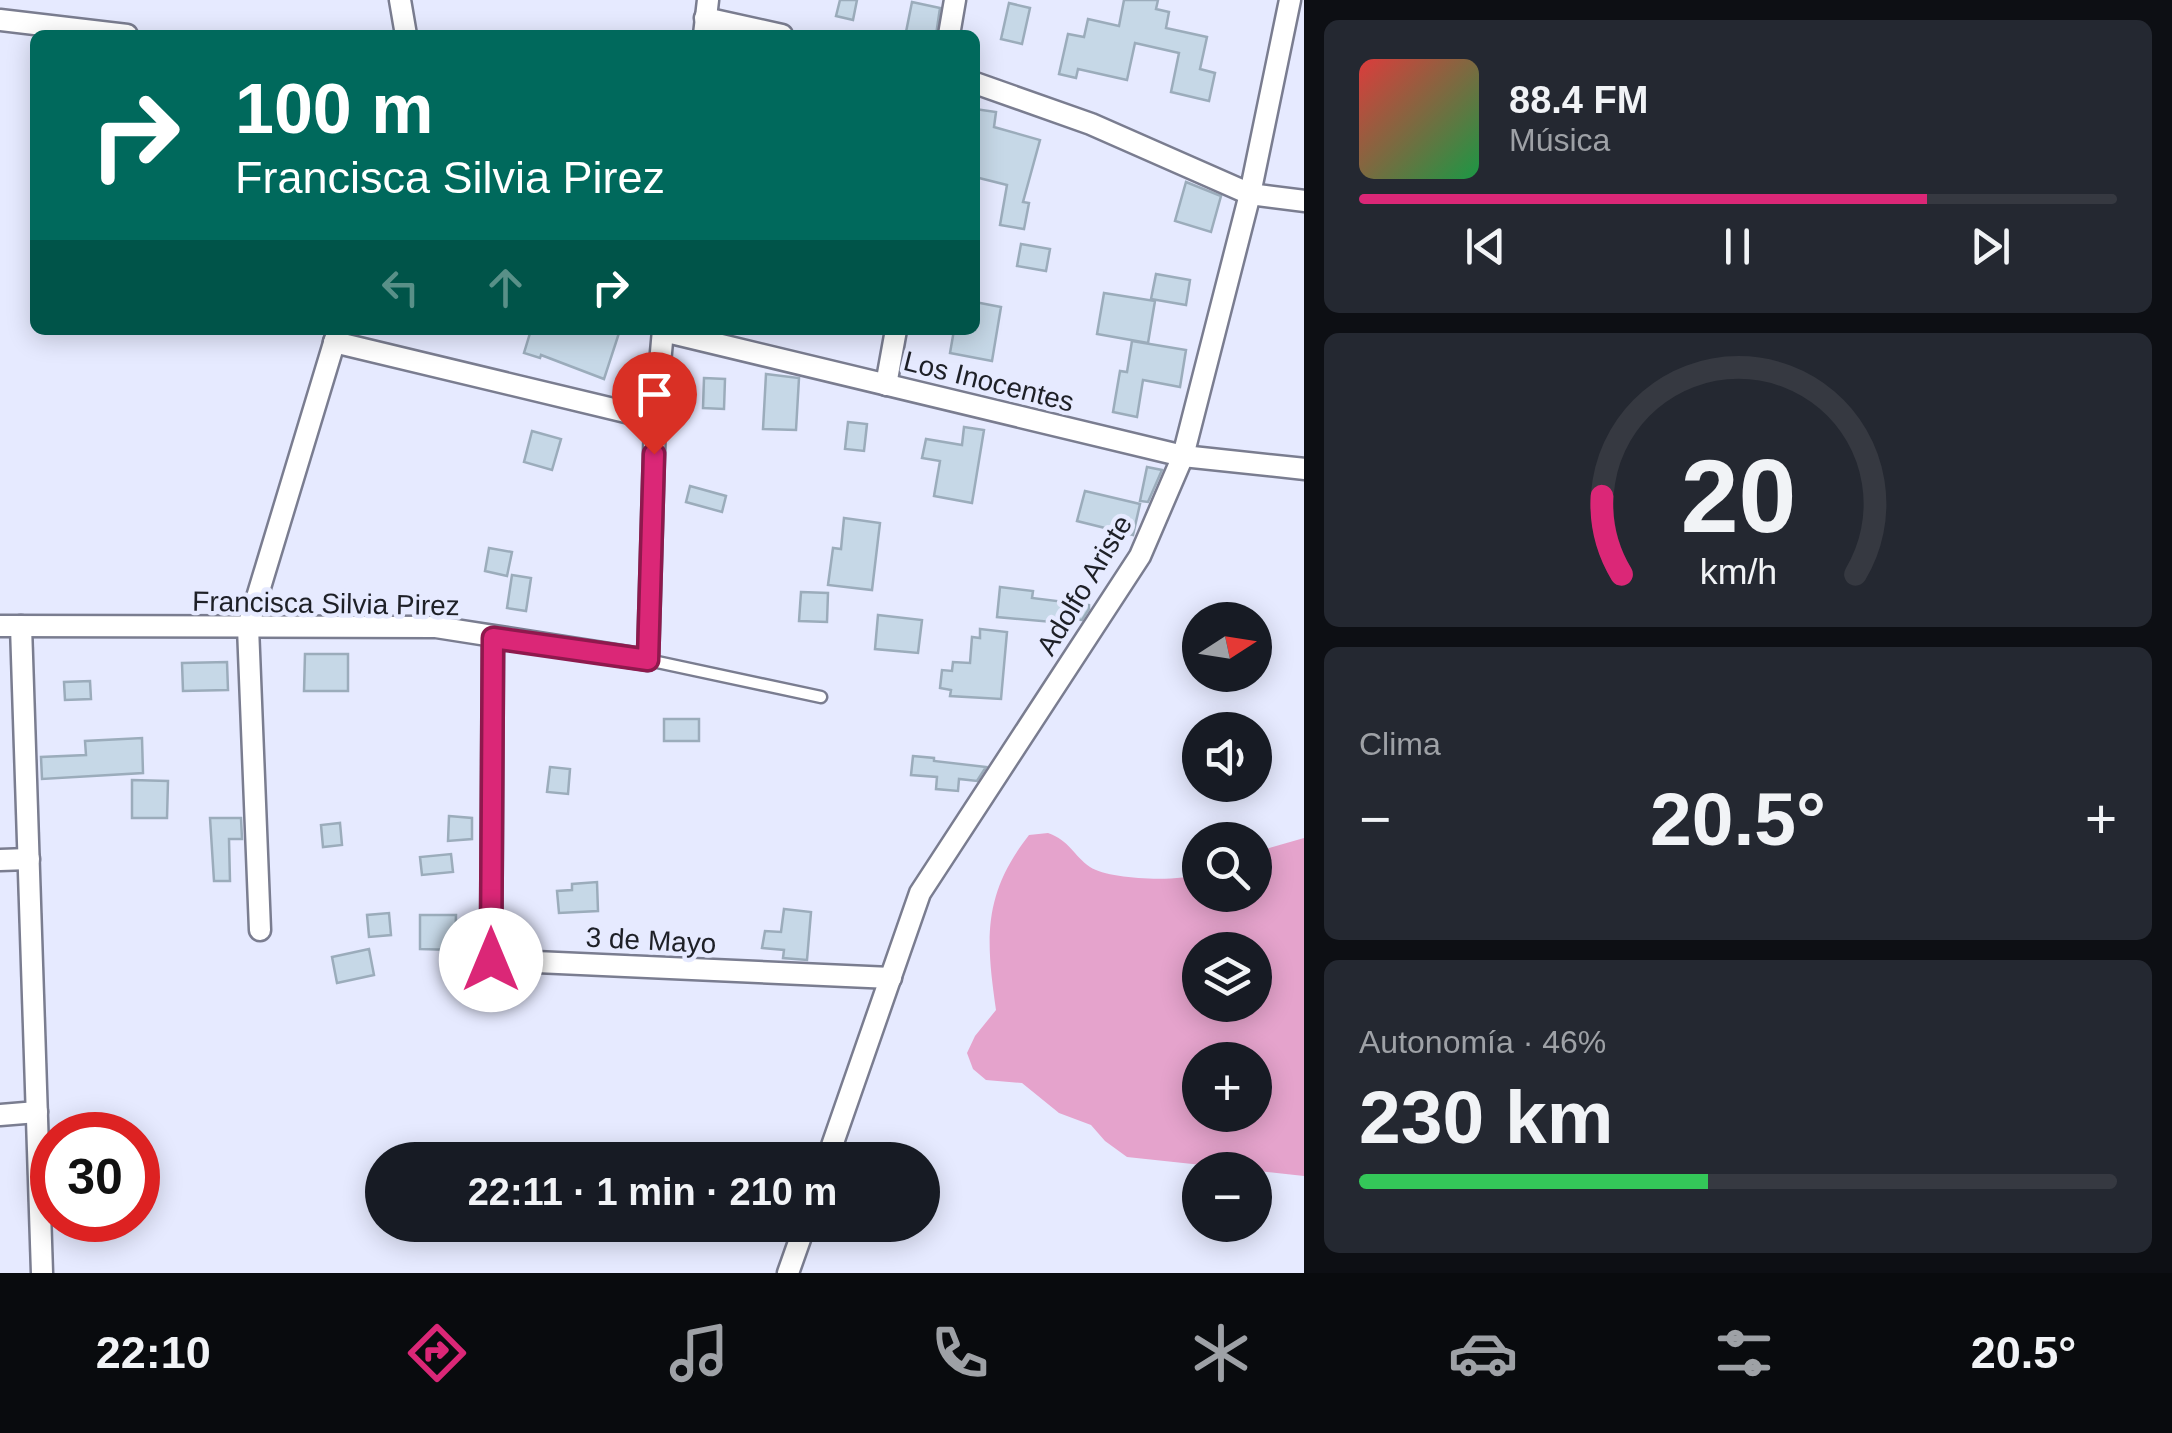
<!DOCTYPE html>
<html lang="es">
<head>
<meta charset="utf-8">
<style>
	:root { --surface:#171b24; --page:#242831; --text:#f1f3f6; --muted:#9ea1a6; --line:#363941; --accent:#db2777 }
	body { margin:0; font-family:Helvetica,sans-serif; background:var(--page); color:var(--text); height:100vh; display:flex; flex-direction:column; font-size:38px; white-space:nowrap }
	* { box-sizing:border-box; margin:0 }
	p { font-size:32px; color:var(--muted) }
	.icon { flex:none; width:55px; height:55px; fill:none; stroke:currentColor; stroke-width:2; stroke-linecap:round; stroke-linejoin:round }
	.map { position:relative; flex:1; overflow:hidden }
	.side { display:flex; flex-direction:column; gap:20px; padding:20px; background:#0d0f14; width:868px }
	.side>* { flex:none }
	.guide { position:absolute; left:30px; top:30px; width:950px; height:305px; border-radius:15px; box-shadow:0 5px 25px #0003; background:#00695c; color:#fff; overflow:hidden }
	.needle { width:65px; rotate:78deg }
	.buttons { position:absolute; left:1182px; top:602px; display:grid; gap:20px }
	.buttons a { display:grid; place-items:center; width:90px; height:90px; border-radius:50%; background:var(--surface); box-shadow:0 5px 25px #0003; font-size:50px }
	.speed { position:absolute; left:30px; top:1112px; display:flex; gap:20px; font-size:50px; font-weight:700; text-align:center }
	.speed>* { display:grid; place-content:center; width:130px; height:130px; border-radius:50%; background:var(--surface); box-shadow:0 5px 25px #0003; line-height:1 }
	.speed .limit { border:15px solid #d22; background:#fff; color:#111 }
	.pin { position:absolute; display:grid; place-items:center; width:85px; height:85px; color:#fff; margin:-102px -42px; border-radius:50% 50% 50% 0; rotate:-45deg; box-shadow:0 0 10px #0007 }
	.pin .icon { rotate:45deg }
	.me { position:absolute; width:110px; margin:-55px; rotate:0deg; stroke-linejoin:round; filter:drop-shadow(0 0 8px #0008) }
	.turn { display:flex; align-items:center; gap:35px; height:210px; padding:0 40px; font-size:45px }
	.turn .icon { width:130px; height:130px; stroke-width:2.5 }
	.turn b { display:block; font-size:70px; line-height:85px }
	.lanes { display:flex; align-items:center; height:95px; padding:0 40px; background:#0003; justify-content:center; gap:50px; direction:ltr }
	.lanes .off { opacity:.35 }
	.big { font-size:75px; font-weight:700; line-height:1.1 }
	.side .card { flex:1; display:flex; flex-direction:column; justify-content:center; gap:15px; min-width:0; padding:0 35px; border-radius:15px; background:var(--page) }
	.side .dial { align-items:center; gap:0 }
	.dial svg { height:260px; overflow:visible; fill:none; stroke:var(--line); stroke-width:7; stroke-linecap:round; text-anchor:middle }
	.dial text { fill:var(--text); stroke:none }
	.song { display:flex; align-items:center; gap:30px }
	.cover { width:120px; height:120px; border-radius:15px; background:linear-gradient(135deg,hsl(0 70% 55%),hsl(140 70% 35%)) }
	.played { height:10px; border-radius:5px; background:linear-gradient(90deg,var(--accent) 75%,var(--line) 75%) }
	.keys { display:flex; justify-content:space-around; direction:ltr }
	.heat { display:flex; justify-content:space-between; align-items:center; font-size:55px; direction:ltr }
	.charge { height:15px; border-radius:8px; background:linear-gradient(90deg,#34c759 46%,var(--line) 0) }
	.trip { position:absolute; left:365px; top:1142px; width:575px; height:100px; border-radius:50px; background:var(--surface); box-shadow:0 5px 25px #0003; font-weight:700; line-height:100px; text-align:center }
	.tab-bar { display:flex; height:160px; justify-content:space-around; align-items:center; background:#090b0e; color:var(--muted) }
	.tab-bar .icon { width:70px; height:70px }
	.tab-bar .on { color:var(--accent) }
	.tab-bar b { font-size:45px; color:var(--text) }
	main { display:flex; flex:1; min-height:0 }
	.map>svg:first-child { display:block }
	.forest { fill:#e5a3cc; fill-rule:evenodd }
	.building { fill:#c6d8e7; stroke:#9bacbb; stroke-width:2.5 }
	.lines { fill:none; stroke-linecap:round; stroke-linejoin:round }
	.lane-casing { stroke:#7a7d90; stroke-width:15 }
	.street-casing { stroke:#7a7d90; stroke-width:25 }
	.lane { stroke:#fff; stroke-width:10 }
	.street { stroke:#fff; stroke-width:20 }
	.route-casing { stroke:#8e194d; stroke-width:25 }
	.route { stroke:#db2777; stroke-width:18 }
	.labels { text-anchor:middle; stroke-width:9; stroke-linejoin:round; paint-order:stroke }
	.street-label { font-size:28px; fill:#1e2027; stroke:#e6eaff }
</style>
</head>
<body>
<main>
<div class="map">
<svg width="1305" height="1273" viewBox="0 0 1305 1273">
	<rect width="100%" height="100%" fill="#e6eaff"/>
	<!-- forest -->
	<path class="forest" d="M 1048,833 C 1070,841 1073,855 1090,867 C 1110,880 1178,882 1200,874 L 1200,895 L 1255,895 L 1255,852 L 1304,838 L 1304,1176 L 1127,1157 L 1105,1141 L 1091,1125 L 1059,1113 L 1022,1083 L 986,1080 L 973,1069 L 967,1053 L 975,1036 L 996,1010 C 986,940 982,895 1029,835 ZM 1200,950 L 1255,950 L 1255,1005 L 1200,1005 ZM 1200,1060 L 1255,1060 L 1255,1115 L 1200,1115 Z"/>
	<!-- building -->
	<g class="building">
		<polygon points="840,0 857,0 853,20 836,16"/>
		<polygon points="1124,0 1158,0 1156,9 1169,12 1166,28 1207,37 1200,69 1215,73 1209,101 1171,92 1179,53 1135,43 1127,80 1078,69 1076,78 1059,74 1068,34 1084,37 1088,19 1119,26"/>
		<polygon points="912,2 940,8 936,35 906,32"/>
		<polygon points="1009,3 1030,8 1022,44 1001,39"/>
		<polygon points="975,109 996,112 994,127 1040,140 1023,202 1029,203 1024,229 1000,225 1007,185 975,177"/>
		<polygon points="1186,182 1221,196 1211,232 1175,221"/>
		<polygon points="1021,244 1050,249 1046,271 1017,266"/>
		<polygon points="1156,274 1190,280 1186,305 1151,299"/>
		<polygon points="1104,293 1155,301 1148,343 1097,334"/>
		<polygon points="975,302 1001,307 992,361 950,353 954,330 975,330"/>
		<polygon points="531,330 620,330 604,379 541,355 540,358 524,353"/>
		<polygon points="1132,341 1186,350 1180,387 1143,380 1137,417 1113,412 1120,371 1127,372"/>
		<polygon points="766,374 799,378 796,430 763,429"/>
		<polygon points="704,378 725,379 724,409 703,408"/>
		<polygon points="848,422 867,424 864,451 845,449"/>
		<polygon points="964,427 984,430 972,503 934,496 940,461 922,458 926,439 962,445"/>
		<polygon points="532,431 561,439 552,470 524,462"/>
		<polygon points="1147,467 1162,470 1148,502 1140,501"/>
		<polygon points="690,486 726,496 722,512 686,502"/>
		<polygon points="1085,491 1140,504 1133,535 1077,521"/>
		<polygon points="844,518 880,523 872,590 828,585 833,548 841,549"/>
		<polygon points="489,548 512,552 507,576 485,571"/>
		<polygon points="512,575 531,578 526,611 507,608"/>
		<polygon points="1000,587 1033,591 1032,598 1089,605 1089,609 1082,620 1053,617 1052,622 997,617"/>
		<polygon points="801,592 828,593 827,622 799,621"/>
		<polygon points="878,615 922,620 918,653 875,649"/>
		<polygon points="980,629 1007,632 1001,699 950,696 951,690 940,688 942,670 952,671 953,662 970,663 972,637 980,638"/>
		<polygon points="305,654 348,654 348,691 304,691"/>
		<polygon points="227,662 228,690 183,691 182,663"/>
		<polygon points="90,681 91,699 65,700 64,682"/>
		<rect x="664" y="719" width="35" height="22"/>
		<polygon points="142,738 143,773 42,779 41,757 86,755 85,741"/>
		<polygon points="913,756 934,758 934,761 986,767 977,781 959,779 958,791 936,789 937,777 911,775"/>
		<polygon points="550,767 570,769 568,794 547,792"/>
		<polygon points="132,780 168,781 167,818 132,818"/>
		<polygon points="449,816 472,818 472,839 448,841"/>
		<polygon points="210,818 241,818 242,839 229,839 230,881 214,881"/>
		<polygon points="340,823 342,845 323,847 321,825"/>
		<polygon points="451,854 453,872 422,875 420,857"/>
		<polygon points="597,882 598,911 559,913 557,891 572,890 572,884"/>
		<polygon points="784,909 811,912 807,960 783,958 784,950 762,948 765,931 781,932"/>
		<polygon points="389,913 391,935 369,937 367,915"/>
		<polygon points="420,915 456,915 455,950 420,949"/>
		<polygon points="369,949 374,975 337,983 332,957"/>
	</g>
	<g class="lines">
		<!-- lane casing -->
		<g class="lane-casing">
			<polyline id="lane" points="648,660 821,697"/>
		</g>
		<!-- street casing -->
		<g class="street-casing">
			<g id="street">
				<polyline points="400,0 406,35"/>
				<polyline points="705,18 782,35"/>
				<polyline points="0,20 127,35"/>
				<polyline points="704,35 708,0"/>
				<polyline points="949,35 955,0"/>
				<polyline points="975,83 1091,124 1250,194 1305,201"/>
				<polyline points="663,331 1183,456 1305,469"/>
				<polyline points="334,342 655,419"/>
				<polyline points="886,385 896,330"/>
				<polyline points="0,626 436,627 648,660 655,419 663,330"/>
				<polyline points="21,626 42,1273"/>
				<polyline points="493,638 491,960 891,978"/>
				<polyline points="0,860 29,859"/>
				<polyline points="260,930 248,627 338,330"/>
				<polyline points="0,1115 37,1112"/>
				<polyline points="827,1160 920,893 1140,556 1183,456 1250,194 1290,0"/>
				<polyline points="788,1273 805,1225"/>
			</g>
		</g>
		<!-- lane -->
		<use href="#lane" class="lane"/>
		<!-- street -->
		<use href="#street" class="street"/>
	</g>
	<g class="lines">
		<!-- route casing -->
		<g class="route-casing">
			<polyline id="route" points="491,960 493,638 648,660 654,454"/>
		</g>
		<!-- route -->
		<use href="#route" class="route"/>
	</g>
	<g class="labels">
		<!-- street labels -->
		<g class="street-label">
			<text transform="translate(989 381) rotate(14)" y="10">Los Inocentes</text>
			<text transform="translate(1084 585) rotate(-59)" y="10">Adolfo Ariste</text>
			<text transform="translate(326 603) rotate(1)" y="10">Francisca Silvia Pirez</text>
			<text transform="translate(651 940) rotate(3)" y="10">3 de Mayo</text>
		</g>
	</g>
</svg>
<div class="buttons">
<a><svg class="needle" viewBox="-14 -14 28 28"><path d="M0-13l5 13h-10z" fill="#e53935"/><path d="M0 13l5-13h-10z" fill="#9ea1a6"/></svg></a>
<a><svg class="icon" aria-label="sound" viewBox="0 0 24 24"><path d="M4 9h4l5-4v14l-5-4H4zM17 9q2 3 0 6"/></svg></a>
<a><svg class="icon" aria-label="search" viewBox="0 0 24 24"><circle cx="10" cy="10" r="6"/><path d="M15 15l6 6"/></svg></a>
<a><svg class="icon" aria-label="layers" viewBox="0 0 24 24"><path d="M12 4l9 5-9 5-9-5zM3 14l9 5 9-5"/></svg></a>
<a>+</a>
<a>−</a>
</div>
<div class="speed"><div class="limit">30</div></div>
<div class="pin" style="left:654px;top:454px;background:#d93025"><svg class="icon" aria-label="arrive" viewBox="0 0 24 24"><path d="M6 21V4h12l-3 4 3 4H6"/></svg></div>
<svg class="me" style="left:491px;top:960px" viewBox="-20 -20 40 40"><circle r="19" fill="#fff"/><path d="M0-13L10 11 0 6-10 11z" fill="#db2777"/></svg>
<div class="trip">22:11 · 1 min · 210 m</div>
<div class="guide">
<div class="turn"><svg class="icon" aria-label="right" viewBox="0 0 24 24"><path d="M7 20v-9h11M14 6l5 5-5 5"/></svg><div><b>100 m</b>Francisca Silvia Pirez</div></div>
<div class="lanes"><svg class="icon off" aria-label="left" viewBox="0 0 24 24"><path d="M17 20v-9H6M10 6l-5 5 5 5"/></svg><svg class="icon off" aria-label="ahead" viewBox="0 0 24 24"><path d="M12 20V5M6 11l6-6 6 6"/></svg><svg class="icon" aria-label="right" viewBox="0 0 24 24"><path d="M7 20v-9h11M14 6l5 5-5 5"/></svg></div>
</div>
</div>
<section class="side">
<div class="card">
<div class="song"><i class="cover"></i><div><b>88.4 FM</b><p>Música</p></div></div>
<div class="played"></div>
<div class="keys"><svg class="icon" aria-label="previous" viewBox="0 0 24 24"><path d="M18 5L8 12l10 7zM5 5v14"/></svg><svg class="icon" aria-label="pause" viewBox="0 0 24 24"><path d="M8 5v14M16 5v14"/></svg><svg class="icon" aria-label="next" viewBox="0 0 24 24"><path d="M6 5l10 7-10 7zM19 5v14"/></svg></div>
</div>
<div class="card dial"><svg viewBox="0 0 100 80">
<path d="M14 69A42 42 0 1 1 86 69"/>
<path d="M14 69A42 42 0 0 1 8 45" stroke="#db2777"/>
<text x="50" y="56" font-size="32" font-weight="700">20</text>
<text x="50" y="72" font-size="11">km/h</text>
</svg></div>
<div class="card"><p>Clima</p>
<div class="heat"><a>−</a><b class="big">20.5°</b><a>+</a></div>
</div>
<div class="card"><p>Autonomía · 46%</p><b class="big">230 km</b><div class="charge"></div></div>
</section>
</main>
<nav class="tab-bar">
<b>22:10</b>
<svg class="icon on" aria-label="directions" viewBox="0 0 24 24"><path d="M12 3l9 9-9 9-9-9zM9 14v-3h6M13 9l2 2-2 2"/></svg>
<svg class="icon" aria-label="music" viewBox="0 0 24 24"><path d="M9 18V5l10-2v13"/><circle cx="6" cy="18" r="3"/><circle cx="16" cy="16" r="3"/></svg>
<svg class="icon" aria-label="phone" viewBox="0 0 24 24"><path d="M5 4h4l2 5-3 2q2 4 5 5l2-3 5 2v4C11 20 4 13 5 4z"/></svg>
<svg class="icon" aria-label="climate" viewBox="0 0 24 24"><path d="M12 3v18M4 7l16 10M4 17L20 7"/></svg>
<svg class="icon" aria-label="car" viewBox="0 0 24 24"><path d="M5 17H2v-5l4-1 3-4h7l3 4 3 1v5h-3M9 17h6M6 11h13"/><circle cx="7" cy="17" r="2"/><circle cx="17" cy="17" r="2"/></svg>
<svg class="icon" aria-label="filters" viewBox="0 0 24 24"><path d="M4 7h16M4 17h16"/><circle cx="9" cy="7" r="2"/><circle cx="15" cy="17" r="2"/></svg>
<b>20.5°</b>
</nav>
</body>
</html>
